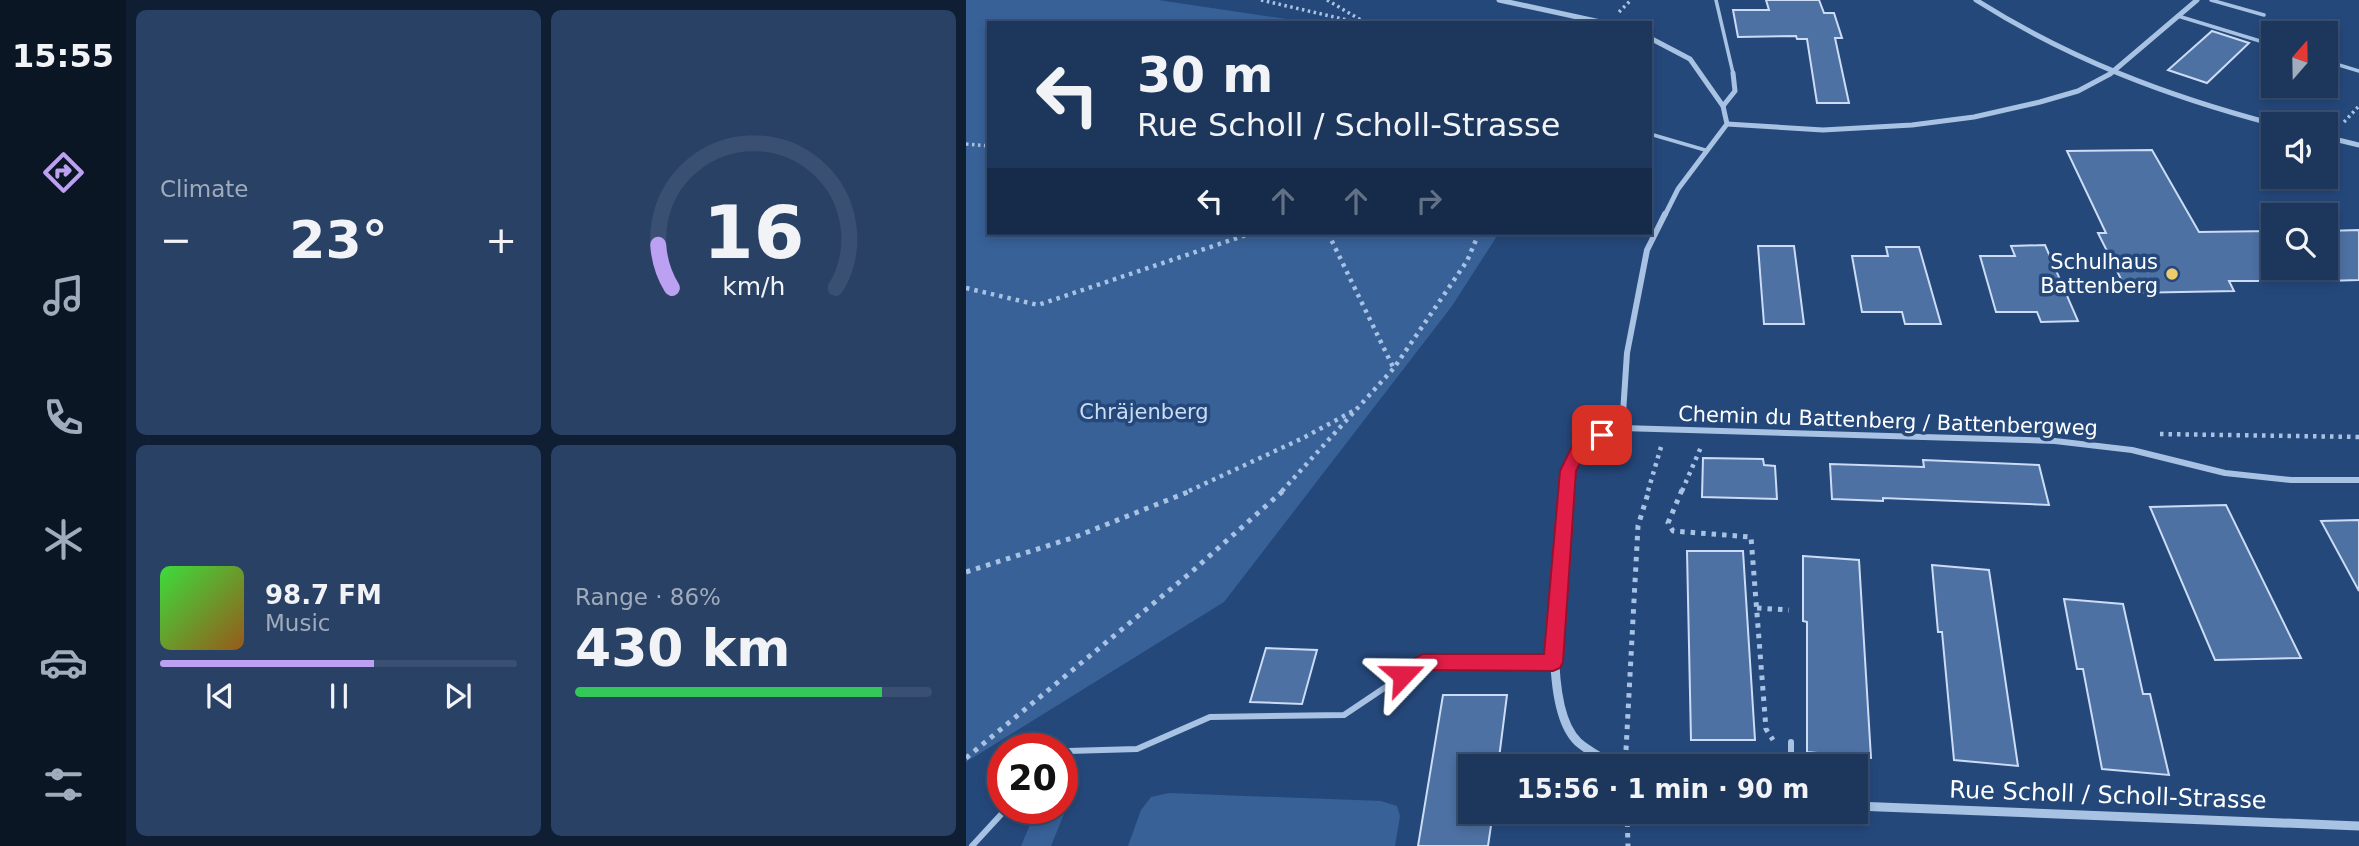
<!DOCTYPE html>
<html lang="en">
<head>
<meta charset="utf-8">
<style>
	:root { --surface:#1c365c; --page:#294165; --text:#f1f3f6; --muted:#a0abbb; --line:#3a5072; --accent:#bca0f2 }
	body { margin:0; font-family:"DejaVu Sans",sans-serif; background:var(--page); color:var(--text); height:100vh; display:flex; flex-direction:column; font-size:26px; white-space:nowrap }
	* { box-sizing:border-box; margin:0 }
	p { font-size:23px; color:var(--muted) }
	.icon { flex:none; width:38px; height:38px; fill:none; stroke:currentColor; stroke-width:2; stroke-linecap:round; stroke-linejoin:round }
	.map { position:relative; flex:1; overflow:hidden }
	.side { display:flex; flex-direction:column; gap:10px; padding:10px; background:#0f1e33; width:840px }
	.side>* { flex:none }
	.hud { position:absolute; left:21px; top:21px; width:665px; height:214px; border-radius:0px; box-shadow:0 4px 10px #0003,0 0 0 2px var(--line); background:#1c365c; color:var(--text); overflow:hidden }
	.needle { width:46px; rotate:20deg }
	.buttons { position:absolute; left:1295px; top:21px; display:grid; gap:14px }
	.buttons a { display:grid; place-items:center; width:77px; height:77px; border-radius:0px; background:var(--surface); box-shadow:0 4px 10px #0003,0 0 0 2px var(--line); font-size:35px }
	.speed { position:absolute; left:21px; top:733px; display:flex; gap:14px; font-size:35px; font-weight:700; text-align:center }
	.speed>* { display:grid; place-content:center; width:91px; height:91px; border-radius:50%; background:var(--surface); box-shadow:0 4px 10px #0003,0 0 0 2px var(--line); line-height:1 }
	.speed .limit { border:10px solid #d22; background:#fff; color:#111 }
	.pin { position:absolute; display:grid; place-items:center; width:60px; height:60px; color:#fff; margin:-30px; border-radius:14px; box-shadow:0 4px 10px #0006 }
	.me { position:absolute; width:77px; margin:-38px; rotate:67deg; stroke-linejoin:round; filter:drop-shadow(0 0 5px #0008) }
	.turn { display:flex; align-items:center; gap:24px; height:147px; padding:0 35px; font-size:32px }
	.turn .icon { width:91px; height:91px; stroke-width:2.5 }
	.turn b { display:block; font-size:49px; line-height:60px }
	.lanes { display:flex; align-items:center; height:66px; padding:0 35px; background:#0003; justify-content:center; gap:35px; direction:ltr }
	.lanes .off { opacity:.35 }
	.big { font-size:52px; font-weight:700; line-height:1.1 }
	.side .widget { flex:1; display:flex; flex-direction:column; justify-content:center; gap:10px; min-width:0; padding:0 24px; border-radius:10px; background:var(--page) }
	.side .dial { align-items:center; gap:0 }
	.dial svg { height:182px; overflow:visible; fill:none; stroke:var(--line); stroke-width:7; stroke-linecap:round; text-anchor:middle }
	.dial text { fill:var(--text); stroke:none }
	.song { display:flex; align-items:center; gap:21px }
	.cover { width:84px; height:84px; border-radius:10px; background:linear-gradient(135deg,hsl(120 70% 55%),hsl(30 70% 35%)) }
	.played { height:7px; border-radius:4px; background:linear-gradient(90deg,var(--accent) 60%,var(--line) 60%) }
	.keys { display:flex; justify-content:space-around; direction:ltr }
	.heat { display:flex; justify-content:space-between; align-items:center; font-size:38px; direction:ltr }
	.charge { height:10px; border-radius:5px; background:linear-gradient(90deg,#34c759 86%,var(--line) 0) }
	.side .tiles { flex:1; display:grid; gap:10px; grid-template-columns:repeat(2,1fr) }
	.trip { position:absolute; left:492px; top:754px; width:410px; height:70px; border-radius:0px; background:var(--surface); box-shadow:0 4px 10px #0003,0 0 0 2px var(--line); font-weight:700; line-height:70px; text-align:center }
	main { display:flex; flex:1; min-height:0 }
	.dock { display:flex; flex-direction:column; width:126px; justify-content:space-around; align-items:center; background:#0b1625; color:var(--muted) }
	.dock .icon { width:49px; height:49px }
	.dock .active { color:var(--accent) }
	.dock b { font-size:32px; color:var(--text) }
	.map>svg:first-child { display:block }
	.green { fill:#386198 }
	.building { fill:#4d71a3; stroke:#cbdcf4; stroke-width:2 }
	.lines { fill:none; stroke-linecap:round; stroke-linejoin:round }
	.path-far2 { stroke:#a8c2e4; stroke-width:3.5; stroke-dasharray:2.5 3.5; stroke-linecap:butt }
	.path-far1 { stroke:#a8c2e4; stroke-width:4.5; stroke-dasharray:3.5 5; stroke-linecap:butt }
	.path { stroke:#a8c2e4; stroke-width:5; stroke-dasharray:4.5 6; stroke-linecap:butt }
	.lane-far1 { stroke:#a8c2e4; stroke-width:3.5 }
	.lane { stroke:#a8c2e4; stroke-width:6 }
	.street-far2 { stroke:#a8c2e4; stroke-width:5 }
	.street-far1 { stroke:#a8c2e4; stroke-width:6 }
	.street { stroke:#a8c2e4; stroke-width:9 }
	.route { fill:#e11d48; stroke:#92132f; stroke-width:2 }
	.poi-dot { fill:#eecc6d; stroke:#25487b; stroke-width:2.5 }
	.labels { text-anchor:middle; stroke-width:7; stroke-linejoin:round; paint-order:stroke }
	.poi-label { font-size:21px; fill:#fff; stroke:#25487b; text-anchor:end }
	.park-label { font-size:21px; fill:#cbdcf4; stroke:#25487b }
	.street-label { font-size:21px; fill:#fff; stroke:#25487b }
	.near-street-label { font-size:24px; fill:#fff; stroke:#25487b }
</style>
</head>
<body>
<main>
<nav class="dock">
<b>15:55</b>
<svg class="icon active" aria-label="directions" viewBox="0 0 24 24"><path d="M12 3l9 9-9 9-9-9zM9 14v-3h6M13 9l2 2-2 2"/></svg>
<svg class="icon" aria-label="music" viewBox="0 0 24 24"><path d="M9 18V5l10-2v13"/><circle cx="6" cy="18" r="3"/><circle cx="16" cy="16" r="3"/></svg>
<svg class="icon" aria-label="phone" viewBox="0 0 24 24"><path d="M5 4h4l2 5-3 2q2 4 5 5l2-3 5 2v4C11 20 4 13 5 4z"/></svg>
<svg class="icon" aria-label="climate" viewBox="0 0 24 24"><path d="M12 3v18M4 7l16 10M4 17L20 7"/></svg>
<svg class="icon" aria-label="car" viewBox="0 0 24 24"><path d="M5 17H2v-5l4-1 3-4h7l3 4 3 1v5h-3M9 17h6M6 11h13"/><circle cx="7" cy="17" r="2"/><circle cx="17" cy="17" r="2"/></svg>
<svg class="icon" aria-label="filters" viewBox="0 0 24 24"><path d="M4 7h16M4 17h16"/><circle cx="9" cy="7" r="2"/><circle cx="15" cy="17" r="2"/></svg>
</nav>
<section class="side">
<div class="tiles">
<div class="widget"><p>Climate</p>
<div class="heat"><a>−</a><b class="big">23°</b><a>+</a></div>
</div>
<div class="widget dial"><svg viewBox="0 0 100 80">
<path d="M14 69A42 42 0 1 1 86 69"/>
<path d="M14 69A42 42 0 0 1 8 50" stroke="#bca0f2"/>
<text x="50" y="56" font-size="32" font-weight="700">16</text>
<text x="50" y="72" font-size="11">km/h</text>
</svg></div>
<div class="widget">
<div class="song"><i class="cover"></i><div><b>98.7 FM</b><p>Music</p></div></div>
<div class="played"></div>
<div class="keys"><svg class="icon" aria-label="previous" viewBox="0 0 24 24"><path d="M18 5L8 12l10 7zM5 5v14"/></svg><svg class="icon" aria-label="pause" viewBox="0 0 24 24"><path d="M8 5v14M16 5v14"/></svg><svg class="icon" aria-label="next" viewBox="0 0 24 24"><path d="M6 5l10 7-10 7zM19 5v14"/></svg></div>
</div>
<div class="widget"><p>Range · 86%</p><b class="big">430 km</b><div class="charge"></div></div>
</div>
</section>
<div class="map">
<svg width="1393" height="846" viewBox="0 0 1393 846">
	<rect width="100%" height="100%" fill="#25487b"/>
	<!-- green -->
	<g class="green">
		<polygon points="0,0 192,0 347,23 23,23 23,233 533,233 486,306 258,602 0,762"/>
		<polygon points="203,793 415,801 431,806 434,816 429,846 162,846 175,810 185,797"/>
		<polygon points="69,813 98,814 85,846 55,846"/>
	</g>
	<!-- building -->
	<g class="building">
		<polygon points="800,0 853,0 858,13 868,13 876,38 869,38 883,103 851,103 841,39 831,39 830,36 772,37 767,10 803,10"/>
		<polygon points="1246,31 1283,43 1241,83 1202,70"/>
		<polygon points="1186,150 1233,232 1307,231 1307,281 1263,281 1268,291 1162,293 1132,233 1140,233 1101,151"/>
		<polygon points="1393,230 1393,280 1360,281 1360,231"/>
		<polygon points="1079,245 1112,321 1075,322 1071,312 1030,312 1014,256 1049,256 1045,246"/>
		<polygon points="792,246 828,246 838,324 798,324"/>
		<polygon points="920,247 953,247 975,324 939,324 936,312 896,312 886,256 922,256"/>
		<polygon points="737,458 797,459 798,465 809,466 811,499 736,497"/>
		<polygon points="957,460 1073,465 1083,505 917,498 917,501 866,499 864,464 958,467"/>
		<polygon points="1260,505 1335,658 1249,660 1184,507"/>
		<polygon points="1393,520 1393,591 1355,521"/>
		<polygon points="721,551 777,551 789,740 725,740"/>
		<polygon points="837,556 893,560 905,758 841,752 841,622 837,621"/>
		<polygon points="966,565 1023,570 1052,766 988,760 976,632 972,632"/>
		<polygon points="1098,599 1157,604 1177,694 1184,694 1203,775 1136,769 1117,669 1111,669"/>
		<polygon points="300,648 351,650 336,704 284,702"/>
		<polygon points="477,695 541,695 532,766 504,766 504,812 527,812 522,846 452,846"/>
	</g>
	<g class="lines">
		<!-- path-far2 -->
		<g class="path-far2">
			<polyline points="295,0 394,23"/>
			<polyline points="361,0 400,23"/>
			<polyline points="653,12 665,0"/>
			<polyline points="1378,122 1393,106"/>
			<polyline points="0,144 23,146"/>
		</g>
		<!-- path-far1 -->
		<g class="path-far1">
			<polyline points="362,233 427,367"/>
			<polyline points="0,288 72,305 286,233"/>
			<polyline points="1194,434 1393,437"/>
			<polyline points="223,491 337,438 389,410"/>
			<polyline points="316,491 428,368 501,261 513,233"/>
			<polyline points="682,491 695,447"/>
			<polyline points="716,491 735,447"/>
		</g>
		<!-- path -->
		<g class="path">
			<polyline points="716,490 702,523 707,531 785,537 800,729 807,740"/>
			<polyline points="0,572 109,537 227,490"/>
			<polyline points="791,608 823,610"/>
			<polyline points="660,750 672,526 683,490"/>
			<polyline points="0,758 223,574 318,490"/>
			<polyline points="661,812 662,846"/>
		</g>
		<!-- lane-far1 -->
		<g class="lane-far1">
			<polyline points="750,0 767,73"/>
			<polyline points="1245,0 1298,15"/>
			<polyline points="1212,16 1307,45"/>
			<polyline points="1360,61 1393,71"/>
			<polyline points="684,134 739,150"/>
		</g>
		<!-- lane -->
		<g class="lane">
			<polyline points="825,742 825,766"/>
			<polyline points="96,754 102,751 171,749 244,717 378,715 457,662 587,662"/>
			<polyline points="6,846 41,808"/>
		</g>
		<!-- street-far2 -->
		<g class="street-far2">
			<polyline points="533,0 639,23"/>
			<path d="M 1010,0 C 1103,59 1201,96 1307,124"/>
			<polyline points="684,38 724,59 757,106 761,124 712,189 699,215"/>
			<polyline points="757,106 769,91 767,73"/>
			<polyline points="761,124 857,130 946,125 1008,117 1074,102 1112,91 1144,74 1231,0"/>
			<polyline points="1360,137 1393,145"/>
		</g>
		<!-- street-far1 -->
		<g class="street-far1">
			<polyline points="656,428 1089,441 1166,450 1259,473 1325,480 1393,480"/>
			<polyline points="600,491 602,471 616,443 656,428 661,353 681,250 699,214"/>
		</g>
		<!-- street -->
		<g class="street">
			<path d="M 601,490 C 596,547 570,702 612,742 C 622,751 637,758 648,766"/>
			<polyline points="889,806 1393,826"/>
		</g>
	</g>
	<!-- route -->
	<path class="route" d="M 636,430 L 644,435 L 642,439 L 622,447 L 610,471 L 597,662 L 594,668 L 587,671 L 460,670 C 450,677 442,685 430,681 L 427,675 L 430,669 L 457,654 L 578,654 L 594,471 L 610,438 Z"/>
	<!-- markers -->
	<circle class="poi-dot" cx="1206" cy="274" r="7"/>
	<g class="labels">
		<!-- poi labels -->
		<g class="poi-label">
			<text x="1192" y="269">Schulhaus<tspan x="1192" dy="24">Battenberg</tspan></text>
		</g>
		<!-- park labels -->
		<g class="park-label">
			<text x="178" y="419">Chräjenberg</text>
		</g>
		<!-- street labels -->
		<g class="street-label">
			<text transform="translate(922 421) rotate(2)" y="7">Chemin du Battenberg / Battenbergweg</text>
		</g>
		<!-- near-street labels -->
		<g class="near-street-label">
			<text transform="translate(1142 795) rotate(2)" y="8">Rue Scholl / Scholl-Strasse</text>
		</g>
	</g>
</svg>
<div class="buttons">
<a><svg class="needle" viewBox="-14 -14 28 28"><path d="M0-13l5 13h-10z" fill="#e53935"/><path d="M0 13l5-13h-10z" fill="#a0abbb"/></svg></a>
<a><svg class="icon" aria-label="sound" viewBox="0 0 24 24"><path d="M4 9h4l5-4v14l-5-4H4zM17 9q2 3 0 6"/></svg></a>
<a><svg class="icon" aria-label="search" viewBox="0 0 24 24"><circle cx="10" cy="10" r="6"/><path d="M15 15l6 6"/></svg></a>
</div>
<div class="speed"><div class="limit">20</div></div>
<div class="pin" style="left:636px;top:435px;background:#d93025"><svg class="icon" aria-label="arrive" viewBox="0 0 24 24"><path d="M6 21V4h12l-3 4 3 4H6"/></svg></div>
<svg class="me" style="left:437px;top:675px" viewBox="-20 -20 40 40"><path d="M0-17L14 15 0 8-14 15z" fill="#e11d48" stroke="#fff" stroke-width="4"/></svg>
<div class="trip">15:56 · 1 min · 90 m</div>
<div class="hud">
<div class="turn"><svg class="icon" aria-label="left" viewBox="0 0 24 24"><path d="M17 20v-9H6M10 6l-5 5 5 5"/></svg><div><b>30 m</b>Rue Scholl / Scholl-Strasse</div></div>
<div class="lanes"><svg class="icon" aria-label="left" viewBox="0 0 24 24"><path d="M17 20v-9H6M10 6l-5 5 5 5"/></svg><svg class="icon off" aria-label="ahead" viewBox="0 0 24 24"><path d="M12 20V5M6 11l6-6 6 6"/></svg><svg class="icon off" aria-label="ahead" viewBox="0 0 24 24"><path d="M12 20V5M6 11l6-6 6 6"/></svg><svg class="icon off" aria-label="right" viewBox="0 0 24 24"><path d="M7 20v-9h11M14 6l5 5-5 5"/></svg></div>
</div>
</div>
</main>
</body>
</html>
